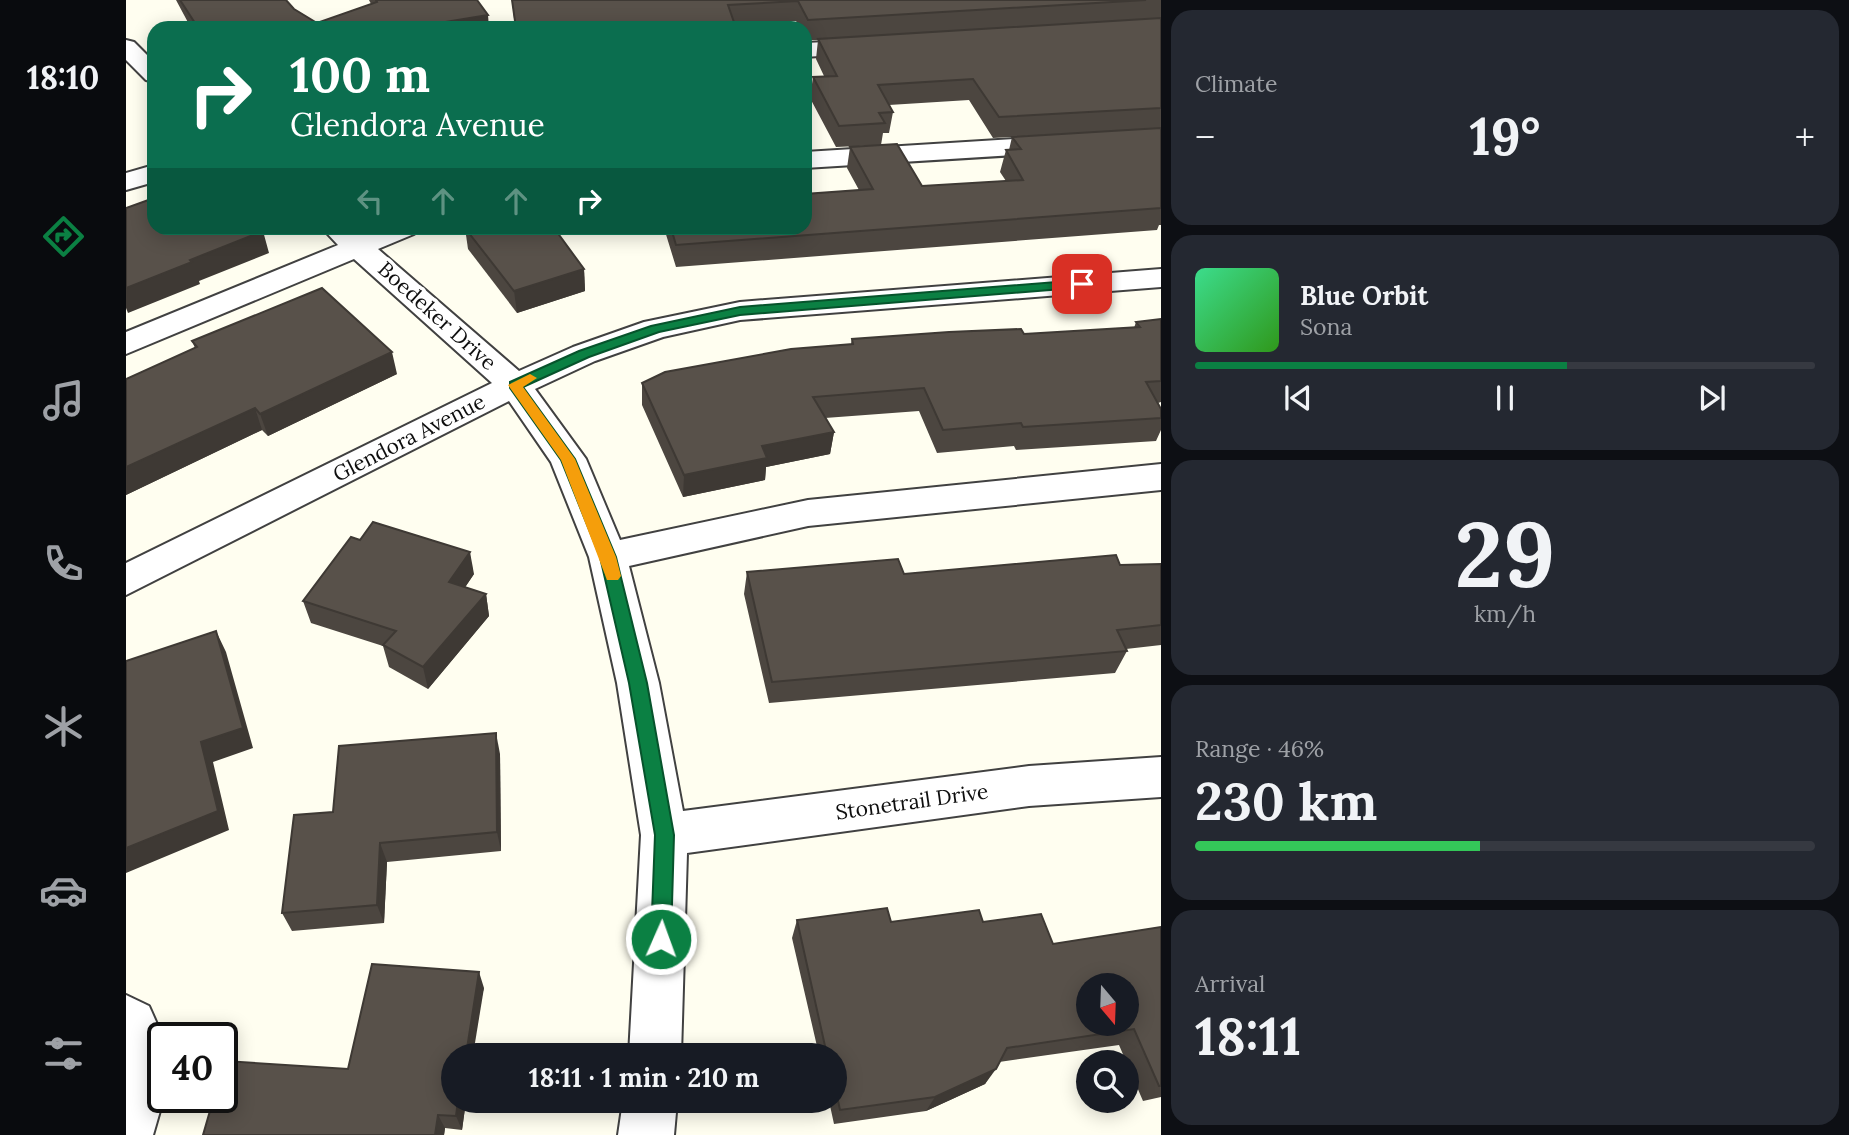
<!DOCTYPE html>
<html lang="en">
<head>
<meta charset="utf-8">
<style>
	:root { --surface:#171b24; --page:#242831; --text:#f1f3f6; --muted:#9ea1a6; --line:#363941; --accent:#0b8043 }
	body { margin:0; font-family:Lora,serif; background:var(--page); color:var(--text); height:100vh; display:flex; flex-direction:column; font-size:26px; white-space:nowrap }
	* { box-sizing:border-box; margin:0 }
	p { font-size:23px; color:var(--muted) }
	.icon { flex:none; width:38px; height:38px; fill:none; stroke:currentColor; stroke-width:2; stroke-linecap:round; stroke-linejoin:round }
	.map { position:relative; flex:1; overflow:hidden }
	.details { display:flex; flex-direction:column; gap:10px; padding:10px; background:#0d0f14; width:688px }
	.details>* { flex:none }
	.banner { position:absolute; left:21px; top:21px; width:665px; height:214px; border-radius:21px; box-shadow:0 4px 18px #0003; background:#0b6e4f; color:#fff; overflow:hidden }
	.needle { width:46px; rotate:161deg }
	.tools { position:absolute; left:950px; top:973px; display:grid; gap:14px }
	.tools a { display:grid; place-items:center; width:63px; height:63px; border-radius:50%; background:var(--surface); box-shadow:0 4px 18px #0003; font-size:35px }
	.speed { position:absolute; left:21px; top:1022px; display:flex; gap:14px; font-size:35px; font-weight:700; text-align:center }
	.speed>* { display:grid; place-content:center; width:91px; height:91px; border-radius:50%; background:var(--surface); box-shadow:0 4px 18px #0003; line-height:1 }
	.speed .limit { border:4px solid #111; border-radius:10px; background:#fff; color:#111 }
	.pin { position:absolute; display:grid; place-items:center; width:60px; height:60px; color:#fff; margin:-30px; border-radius:14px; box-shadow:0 4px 10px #0006 }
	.me { position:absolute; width:77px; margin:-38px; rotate:2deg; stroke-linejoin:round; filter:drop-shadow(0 0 5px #0008) }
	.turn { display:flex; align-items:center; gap:24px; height:147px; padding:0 28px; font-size:32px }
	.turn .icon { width:91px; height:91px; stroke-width:2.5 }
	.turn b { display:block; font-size:49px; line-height:60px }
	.lanes { display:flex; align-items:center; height:66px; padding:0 28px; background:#0003; justify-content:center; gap:35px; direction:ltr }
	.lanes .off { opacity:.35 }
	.big { font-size:52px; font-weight:800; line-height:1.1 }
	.details .tile { flex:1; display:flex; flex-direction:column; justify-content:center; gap:10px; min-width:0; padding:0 24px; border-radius:21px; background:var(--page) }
	.details .dial { align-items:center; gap:0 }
	.dial b { font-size:91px; line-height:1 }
	.song { display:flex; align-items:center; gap:21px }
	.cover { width:84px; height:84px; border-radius:10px; background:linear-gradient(135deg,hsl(150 70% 55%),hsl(110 70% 35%)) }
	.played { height:7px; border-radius:4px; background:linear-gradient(90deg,var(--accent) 60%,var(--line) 60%) }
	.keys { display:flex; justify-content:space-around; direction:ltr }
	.heat { display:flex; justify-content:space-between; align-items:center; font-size:38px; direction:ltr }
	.charge { height:10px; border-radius:5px; background:linear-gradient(90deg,#34c759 46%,var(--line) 0) }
	.trip { position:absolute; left:315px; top:1043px; width:406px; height:70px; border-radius:35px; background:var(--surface); box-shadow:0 4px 18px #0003; font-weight:800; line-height:70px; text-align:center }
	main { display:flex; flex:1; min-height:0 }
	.menu { display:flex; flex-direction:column; width:126px; justify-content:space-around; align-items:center; background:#090b0e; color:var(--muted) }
	.menu .icon { width:49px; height:49px }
	.menu .active { color:var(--accent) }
	.menu b { font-size:32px; color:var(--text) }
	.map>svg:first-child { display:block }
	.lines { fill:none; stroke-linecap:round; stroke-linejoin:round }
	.minor-casing { stroke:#414141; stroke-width:4 }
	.minor { fill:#fff; fill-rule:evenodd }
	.wall { fill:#4c4640 }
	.shaded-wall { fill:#3e3934 }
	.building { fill:#58514a; stroke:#3e3934; stroke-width:2; fill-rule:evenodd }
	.route { fill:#0b8043; stroke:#07532c; stroke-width:2 }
	.slow { fill:#f59e0b }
	.labels { text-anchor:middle; stroke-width:7; stroke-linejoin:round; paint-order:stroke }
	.street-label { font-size:21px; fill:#0e0e0e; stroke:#fff }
</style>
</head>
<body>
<main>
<nav class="menu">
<b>18:10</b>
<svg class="icon active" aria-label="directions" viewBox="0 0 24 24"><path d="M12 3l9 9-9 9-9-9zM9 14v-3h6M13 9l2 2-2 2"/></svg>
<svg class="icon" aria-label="music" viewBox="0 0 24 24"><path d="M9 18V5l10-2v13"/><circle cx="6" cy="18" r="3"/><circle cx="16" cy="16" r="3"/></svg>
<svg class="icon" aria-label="phone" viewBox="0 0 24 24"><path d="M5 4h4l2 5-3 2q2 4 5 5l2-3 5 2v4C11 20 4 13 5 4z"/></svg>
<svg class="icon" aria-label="climate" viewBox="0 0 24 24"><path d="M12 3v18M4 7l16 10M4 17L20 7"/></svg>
<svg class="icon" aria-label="car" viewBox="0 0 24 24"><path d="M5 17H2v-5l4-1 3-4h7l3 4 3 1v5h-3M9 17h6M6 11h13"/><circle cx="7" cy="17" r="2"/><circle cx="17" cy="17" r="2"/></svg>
<svg class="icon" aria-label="filters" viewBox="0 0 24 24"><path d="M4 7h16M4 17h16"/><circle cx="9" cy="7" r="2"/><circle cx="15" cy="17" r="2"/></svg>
</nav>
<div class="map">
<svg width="1036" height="1135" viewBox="0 0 1036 1135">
	<rect width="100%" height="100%" fill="#fffef0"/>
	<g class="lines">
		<!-- minor casing -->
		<g class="minor-casing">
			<g id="minor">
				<polygon points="0,40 8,42 28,62 28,82 20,80 0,60"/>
				<polygon points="743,40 751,42 755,47 751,52 679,57 679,43"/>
				<polygon points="1036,130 1036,146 679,168 679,152"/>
				<polygon points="28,165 28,182 0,190 0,173"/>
				<polygon points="196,228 227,228 236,235 254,228 292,228 288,234 252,249 393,371 447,347 518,322 614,302 1036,269 1036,287 614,320 537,337 469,361 409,389 460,459 494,540 682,500 1036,464 1036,490 682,526 503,566 533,683 557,811 903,766 1036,757 1036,797 903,806 561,853 555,1055 503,1055 515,835 491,683 463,557 425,462 383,401 0,595 0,563 366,383 228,259 0,354 0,332 212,245"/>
				<polygon points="0,995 23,1006 31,1024 38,1097 27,1135 0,1135"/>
				<polygon points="497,1101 551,1101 548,1135 492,1135"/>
			</g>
		</g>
		<!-- minor -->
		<use href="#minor" class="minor"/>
	</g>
	<!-- wall -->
	<g class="wall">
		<polygon points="50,0 160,0 168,9 191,23 245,4 243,0 351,0 363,28 65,28"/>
		<polygon points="386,0 1035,0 1035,225 1033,225 1031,230 550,267 538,228 679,228 733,190 721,168 724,147 796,186 880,181 874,172 880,150 883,150 886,137 950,133 867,138 843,100 763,105 767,112 763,133 757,133 755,145 710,147 684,98 687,77 698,76 690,59 692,40 680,40 679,38 679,28 674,28 670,21 609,24 610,28 389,28"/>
		<polygon points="339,228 403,229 458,269 459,291 391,313 342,249"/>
		<polygon points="1035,319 1035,402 1032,403 1035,409 1035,430 1030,441 890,450 888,446 811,453 793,411 699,418 708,432 704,454 640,467 639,480 557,497 516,405 516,383 725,344 726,339 898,334 1008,328 1010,322"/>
		<polygon points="66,341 271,374 142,436 136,430 0,495 0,379 69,348"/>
		<polygon points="1035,564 1035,645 1000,649 1001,651 989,673 643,703 618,594 621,572 778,574 994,565"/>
		<polygon points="348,574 339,587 360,594 363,616 302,689 263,667 257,646 185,623 177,601"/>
		<polygon points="374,754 375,851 261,862 258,923 166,931 156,913 207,812"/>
		<polygon points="671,920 765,922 857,922 927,944 1035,927 1035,1097 1017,1101 993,1045 873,1062 859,1084 800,1111 708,1124 703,1101 709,1101 709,1055 693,1055 666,938"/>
		<polygon points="358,988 327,1101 340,1101 336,1130 319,1128 318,1135 77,1135 222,1069"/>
	</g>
	<!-- shaded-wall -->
	<g class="shaded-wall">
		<polygon points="362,15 363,28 283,28"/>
		<polygon points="137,231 143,253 73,281 74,284 2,313 0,308 0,288 64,260"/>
		<polygon points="458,269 459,291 391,313 388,291"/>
		<polygon points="266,352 271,374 142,436 134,414"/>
		<polygon points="129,408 136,430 0,495 0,467"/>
		<polygon points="708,432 704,454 640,467 639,480 557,497 558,475 636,446"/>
		<polygon points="344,552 348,574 328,604 323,582"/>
		<polygon points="360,594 363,616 302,689 297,667"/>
		<polygon points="90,631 100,652 127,748 87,762 103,830 0,873 0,848"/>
		<polygon points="370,733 374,754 375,851 371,832"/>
		<polygon points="254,843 261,862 258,923 251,905"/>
		<polygon points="353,972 358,988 347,1055 340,1055"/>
		<polygon points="870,1069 859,1084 800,1111 809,1097"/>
		<polygon points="332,1101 340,1101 336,1130 330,1116"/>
		<polygon points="312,1115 319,1128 318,1135 309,1135"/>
	</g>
	<!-- building -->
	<g class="building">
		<polygon points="54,0 160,0 168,9 191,23 251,2 250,0 351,0 362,15 283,28 74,28 71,26"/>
		<polygon points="386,0 1020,0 682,20 672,1 602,5 610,28 390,28"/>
		<polygon points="1035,18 1035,108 873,117 847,79 752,85 767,112 753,113 759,123 713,126 687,77 711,76 692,39"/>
		<polygon points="1035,128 1035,208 550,245 545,228 679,228 679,194 747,189 724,147 771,144 796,186 897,180 880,150 895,149 886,137"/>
		<polygon points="28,198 28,228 133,228 137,231 64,260 66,262 0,288 0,208"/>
		<polygon points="339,228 402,228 403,229 407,228 428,228 458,269 388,291"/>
		<polygon points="196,288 266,352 134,414 129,408 0,467 0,379 71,347 66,341"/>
		<polygon points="1035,319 1035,381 1020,382 1035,409 1035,418 897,427 895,423 817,430 798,388 687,397 708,432 636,446 641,458 558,475 516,383 539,372 665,349 727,344 726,339 823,332 895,329 898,334 1014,327 1010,322"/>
		<polygon points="247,522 344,552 323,582 360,594 297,667 257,645 270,631 177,601 225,537 234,540"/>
		<polygon points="990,555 994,565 1035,564 1035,625 991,630 1001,651 646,682 621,572 772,559 778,574"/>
		<polygon points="90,631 117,728 75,742 92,811 0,848 0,661"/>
		<polygon points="370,733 371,832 254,843 251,905 156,913 168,815 207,812 213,746"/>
		<path d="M 761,908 L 765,922 L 853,910 L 857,922 L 915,914 L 927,944 L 1035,927 L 1035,1086 L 1033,1086 L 1008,1029 L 881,1048 L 870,1069 L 809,1097 L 714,1110 L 709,1087 L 709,1055 L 701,1055 L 671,920 ZM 962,985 L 1001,985 L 1001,1024 L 962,1024 Z"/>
		<polygon points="246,964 353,972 340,1055 327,1055 327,1101 332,1101 330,1116 312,1115 309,1135 77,1135 88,1097 96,1097 96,1069 99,1061 222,1069"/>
	</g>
	<!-- route -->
	<polygon class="route" points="956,280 963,284 961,287 614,315 533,332 463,357 397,387 449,459 490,557 521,683 548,835 545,939 542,946 535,949 528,946 525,939 529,835 503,683 474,557 435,460 384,388 384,382 453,351 525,326 614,307"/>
	<!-- slow -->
	<polygon class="slow" points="404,374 411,378 397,387 449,459 490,557 495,576 492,580 481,580 435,460 382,385"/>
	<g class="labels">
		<!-- street labels -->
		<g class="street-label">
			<text transform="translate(311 316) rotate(42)" y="7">Boedeker Drive</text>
			<text transform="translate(283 438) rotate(-27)" y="7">Glendora Avenue</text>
			<text transform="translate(786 802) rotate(-8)" y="7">Stonetrail Drive</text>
		</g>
	</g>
</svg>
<div class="tools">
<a><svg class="needle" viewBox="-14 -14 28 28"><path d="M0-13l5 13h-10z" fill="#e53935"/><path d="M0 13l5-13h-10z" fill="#9ea1a6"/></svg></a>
<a><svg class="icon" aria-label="search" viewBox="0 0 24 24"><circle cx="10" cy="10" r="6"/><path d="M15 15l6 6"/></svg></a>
</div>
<div class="speed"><div class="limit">40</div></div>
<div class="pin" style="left:956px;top:284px;background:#d93025"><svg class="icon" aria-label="arrive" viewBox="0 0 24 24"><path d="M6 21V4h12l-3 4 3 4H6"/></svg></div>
<svg class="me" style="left:535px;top:939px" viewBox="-20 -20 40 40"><circle r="17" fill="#0b8043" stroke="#fff" stroke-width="3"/><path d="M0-11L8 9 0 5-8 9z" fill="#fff"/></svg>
<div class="trip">18:11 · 1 min · 210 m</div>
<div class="banner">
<div class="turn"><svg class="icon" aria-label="right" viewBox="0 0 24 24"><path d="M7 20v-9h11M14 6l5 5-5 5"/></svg><div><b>100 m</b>Glendora Avenue</div></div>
<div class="lanes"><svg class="icon off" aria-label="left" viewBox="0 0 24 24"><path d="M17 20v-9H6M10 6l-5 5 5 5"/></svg><svg class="icon off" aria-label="ahead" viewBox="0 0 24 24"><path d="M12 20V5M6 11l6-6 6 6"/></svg><svg class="icon off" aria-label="ahead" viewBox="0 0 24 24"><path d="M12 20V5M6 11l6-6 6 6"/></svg><svg class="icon" aria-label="right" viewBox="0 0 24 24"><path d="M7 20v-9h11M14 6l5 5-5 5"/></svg></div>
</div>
</div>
<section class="details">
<div class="tile"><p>Climate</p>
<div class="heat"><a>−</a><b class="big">19°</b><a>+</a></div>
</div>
<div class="tile">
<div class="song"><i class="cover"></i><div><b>Blue Orbit</b><p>Sona</p></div></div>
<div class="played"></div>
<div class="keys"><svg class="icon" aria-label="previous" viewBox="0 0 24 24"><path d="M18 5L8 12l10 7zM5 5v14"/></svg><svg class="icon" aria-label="pause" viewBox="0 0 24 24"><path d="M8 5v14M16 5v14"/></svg><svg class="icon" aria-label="next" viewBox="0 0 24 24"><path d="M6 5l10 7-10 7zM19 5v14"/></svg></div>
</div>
<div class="tile dial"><b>29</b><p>km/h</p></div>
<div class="tile"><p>Range · 46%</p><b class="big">230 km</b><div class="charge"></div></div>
<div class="tile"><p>Arrival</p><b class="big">18:11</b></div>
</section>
</main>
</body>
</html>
